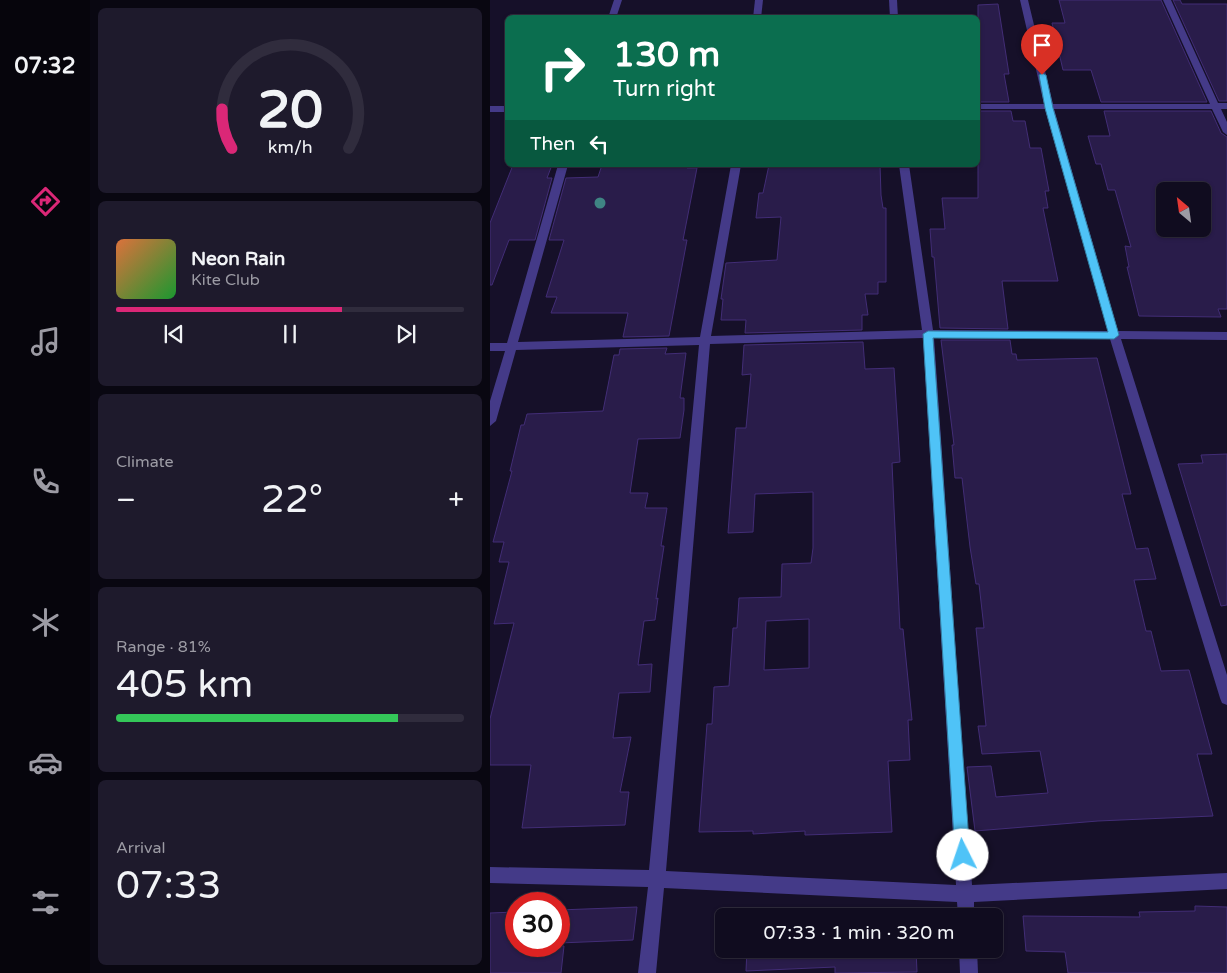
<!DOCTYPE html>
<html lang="en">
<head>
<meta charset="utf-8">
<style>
	:root { --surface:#100c1f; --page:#1e1a2c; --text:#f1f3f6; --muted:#9c9ba4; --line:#302c3d; --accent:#db2777 }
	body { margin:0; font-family:"Varela Round",sans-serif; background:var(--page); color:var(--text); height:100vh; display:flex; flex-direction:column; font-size:19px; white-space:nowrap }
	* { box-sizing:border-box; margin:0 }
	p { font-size:16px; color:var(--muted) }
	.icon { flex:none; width:28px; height:28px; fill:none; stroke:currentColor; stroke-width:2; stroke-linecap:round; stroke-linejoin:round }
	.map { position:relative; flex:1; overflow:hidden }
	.sheet { display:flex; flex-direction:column; gap:8px; padding:8px; background:#090711; width:400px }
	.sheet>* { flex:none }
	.hud { position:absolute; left:15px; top:15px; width:475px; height:152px; border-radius:8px; box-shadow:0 1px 4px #0004,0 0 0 1px var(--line); background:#0b6e4f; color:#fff; overflow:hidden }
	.needle { width:32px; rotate:331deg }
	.controls { position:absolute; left:666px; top:182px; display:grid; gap:10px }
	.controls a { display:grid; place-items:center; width:55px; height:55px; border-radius:8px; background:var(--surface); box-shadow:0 1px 4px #0004,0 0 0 1px var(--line); font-size:25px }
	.speed { position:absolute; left:15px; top:892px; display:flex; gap:10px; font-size:25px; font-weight:700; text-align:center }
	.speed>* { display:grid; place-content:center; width:65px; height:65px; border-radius:50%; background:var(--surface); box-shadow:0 1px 4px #0004,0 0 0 1px var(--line); line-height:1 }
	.speed .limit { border:8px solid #d22; background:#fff; color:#111 }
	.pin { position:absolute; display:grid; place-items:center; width:42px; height:42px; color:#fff; margin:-51px -21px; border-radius:50% 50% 50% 0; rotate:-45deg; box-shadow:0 0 5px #0007 }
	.pin .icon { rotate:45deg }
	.me { position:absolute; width:55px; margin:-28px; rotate:356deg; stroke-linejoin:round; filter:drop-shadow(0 0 4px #0008) }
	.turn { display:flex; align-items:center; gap:18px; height:105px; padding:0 25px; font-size:22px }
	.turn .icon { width:65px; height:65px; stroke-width:2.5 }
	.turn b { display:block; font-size:35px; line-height:42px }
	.then { display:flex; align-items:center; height:48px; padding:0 25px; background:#0003; gap:10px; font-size:19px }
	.big { font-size:38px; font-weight:600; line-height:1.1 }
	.sheet .tile { flex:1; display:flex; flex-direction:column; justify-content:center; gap:8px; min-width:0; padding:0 18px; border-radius:8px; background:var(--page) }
	.sheet .dial { align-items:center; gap:0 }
	.dial svg { height:130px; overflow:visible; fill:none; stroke:var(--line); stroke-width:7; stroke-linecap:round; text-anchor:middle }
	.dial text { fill:var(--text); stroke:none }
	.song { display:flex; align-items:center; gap:15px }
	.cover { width:60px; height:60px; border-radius:8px; background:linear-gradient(135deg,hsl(20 70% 55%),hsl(130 70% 35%)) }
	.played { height:5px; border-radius:2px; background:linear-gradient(90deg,var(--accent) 65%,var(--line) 65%) }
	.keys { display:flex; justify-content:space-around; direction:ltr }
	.heat { display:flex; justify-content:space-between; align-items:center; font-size:28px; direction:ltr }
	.charge { height:8px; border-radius:4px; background:linear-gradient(90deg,#34c759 81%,var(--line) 0) }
	.trip { position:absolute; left:225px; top:908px; width:288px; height:50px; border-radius:8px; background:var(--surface); box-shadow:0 1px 4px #0004,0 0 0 1px var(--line); font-weight:600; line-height:50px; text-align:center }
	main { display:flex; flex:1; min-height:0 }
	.tab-bar { display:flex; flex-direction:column; width:90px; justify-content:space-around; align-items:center; background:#06050c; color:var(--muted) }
	.tab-bar .icon { width:35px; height:35px }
	.tab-bar .on { color:var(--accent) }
	.tab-bar b { font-size:22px; color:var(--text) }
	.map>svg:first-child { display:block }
	.building { fill:#291c4a; stroke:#422d76; fill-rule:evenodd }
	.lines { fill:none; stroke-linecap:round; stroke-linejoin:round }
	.minor { fill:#443a88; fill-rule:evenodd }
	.tree { fill:#3f8483 }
	.route { fill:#4fc3f7; stroke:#337fa1 }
</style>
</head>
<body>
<main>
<nav class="tab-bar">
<b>07:32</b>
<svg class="icon on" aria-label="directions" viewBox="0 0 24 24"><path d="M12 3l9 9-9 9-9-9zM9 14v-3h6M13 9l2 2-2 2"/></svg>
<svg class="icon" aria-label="music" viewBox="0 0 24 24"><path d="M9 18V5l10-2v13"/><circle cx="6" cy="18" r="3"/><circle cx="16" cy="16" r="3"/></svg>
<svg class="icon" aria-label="phone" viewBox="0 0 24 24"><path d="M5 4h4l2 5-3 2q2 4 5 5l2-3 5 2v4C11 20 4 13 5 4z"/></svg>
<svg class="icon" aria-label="climate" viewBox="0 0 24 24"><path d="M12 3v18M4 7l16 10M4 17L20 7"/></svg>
<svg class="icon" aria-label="car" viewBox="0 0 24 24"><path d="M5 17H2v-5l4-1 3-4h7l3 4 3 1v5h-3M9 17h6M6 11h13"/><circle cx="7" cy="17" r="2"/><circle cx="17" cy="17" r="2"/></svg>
<svg class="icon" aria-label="filters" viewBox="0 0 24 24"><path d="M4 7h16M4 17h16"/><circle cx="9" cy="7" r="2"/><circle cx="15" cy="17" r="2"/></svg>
</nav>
<section class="sheet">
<div class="tile dial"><svg viewBox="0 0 100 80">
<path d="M14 69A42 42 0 1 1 86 69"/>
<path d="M14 69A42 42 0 0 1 8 45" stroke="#db2777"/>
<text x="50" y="56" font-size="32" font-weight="700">20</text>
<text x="50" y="72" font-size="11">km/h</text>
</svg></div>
<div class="tile">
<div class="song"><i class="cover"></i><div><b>Neon Rain</b><p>Kite Club</p></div></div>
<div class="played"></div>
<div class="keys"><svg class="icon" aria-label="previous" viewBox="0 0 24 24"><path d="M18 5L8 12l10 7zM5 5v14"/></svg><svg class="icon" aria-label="pause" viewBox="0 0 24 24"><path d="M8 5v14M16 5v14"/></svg><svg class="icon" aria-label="next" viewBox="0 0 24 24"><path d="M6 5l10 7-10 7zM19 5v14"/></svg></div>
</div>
<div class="tile"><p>Climate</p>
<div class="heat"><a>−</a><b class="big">22°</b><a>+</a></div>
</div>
<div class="tile"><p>Range · 81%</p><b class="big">405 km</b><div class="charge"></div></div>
<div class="tile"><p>Arrival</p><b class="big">07:33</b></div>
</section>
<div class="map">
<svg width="737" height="973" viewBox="0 0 737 973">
	<rect width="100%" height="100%" fill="#161029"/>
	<!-- building -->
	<g class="building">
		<polygon points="569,0 671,0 717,102 611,102 601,70 573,70 562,23 575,23"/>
		<polygon points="683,0 690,0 692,4 737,4 737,101 729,101"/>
		<polygon points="508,4 519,74 514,74 519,102 488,102 488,5"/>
		<polygon points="488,111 521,111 523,121 535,121 540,148 551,148 559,191 555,191 558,208 553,208 568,281 512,281 518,329 450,328 444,257 442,257 440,229 455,229 452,198 488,198"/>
		<path d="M 614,111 L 721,111 L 731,133 L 737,137 L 737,309 L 728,309 L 731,317 L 649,316 L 637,267 L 639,267 L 635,246 L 641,247 L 625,190 L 618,190 L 611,164 L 606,164 L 598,136 L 620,136 ZM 675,191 L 712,191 L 712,229 L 675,229 Z"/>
		<polygon points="23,165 62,165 57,178 62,178 45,240 19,240 2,285 0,285 0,223"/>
		<polygon points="112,165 198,165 197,168 207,168 193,240 197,240 179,336 133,337 138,313 61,313 67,297 56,297 74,240 59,240 76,178 108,177"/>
		<polygon points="279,165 390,165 391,195 393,208 396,208 396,282 388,282 388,294 375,294 378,315 372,315 372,330 255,333 256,320 231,320 233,299 231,299 236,263 287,260 291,217 266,218 269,193 273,193"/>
		<polygon points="451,340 520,340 522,354 526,354 527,360 607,358 641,494 632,494 646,549 658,548 666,579 644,580 656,631 661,631 671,671 699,670 722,754 707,754 723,816 608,821 485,831 477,767 501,766 506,797 558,793 550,751 492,754 488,726 496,726 486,628 494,628 489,584 486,584 480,547 472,478 465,478 462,445 464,445"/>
		<path d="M 373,342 L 375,369 L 404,368 L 410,462 L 402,463 L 404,508 L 410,629 L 413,629 L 422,720 L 418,720 L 420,760 L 398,761 L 402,832 L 315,835 L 315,831 L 263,834 L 263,831 L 209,832 L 217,724 L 222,724 L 224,687 L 239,686 L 243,628 L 247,628 L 249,598 L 291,597 L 292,564 L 321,563 L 323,548 L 323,492 L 265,494 L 263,532 L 238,533 L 246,428 L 256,428 L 261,374 L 252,375 L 254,345 ZM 319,619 L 319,668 L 274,670 L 276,621 Z"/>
		<polygon points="177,348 175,354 196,353 190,398 194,398 194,410 190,438 148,439 140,493 158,493 155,508 177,508 171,546 174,546 166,599 168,598 165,620 154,621 148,665 162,664 160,692 129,693 123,738 141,737 130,792 139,792 135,825 32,828 41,765 0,765 0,719 24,623 4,624 19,562 9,562 14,542 3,542 22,471 20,471 31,425 34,425 37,414 113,411 124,355 129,355 130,349"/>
		<polygon points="737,454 737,605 731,606 688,464 713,463 711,455"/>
		<polygon points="705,906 737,907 737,973 578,973 575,952 536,951 533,916 650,917 649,912 705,911"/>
		<polygon points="147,907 143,940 69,943 69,910"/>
		<polygon points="423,909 424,916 270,916 270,914"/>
		<polygon points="26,912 26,946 74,946 71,973 0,973 0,913"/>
		<polygon points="257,949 426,949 427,972 345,973 345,967 256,971"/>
	</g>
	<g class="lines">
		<!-- minor -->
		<g class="minor">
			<polygon points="124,0 132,0 126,18 118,18"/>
			<polygon points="265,0 273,0 271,18 263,18"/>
			<polygon points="399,0 407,0 408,18 400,18"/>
			<path d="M 530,0 L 538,0 L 563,104 L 720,104 L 673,0 L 681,0 L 728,103 L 737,103 L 737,109 L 731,109 L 737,122 L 737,135 L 733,132 L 722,109 L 564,109 L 628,331 L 737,332 L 737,340 L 631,339 L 737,675 L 737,705 L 732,703 L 730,698 L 620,339 L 444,338 L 482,885 L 737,873 L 737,889 L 484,902 L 484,916 L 468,916 L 467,902 L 174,888 L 166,973 L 148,973 L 158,887 L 0,883 L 0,867 L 159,870 L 209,345 L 26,350 L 6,421 L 0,426 L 0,401 L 15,351 L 0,351 L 0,343 L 17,343 L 68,165 L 78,165 L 28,342 L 210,337 L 241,165 L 251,165 L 221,336 L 432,330 L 409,165 L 419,165 L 443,330 L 618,331 L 555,109 L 488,109 L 488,104 L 554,104 ZM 433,338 L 466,885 L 176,871 L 220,344 Z"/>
			<rect x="0" y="106" width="18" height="6"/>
			<polygon points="469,949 487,949 488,973 470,973"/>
		</g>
	</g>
	<!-- trees -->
	<circle class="tree" cx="110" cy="203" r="5.5"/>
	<!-- route -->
	<polygon class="route" points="552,73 556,75 563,108 629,335 624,339 443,338 480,855 478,860 473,863 467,860 465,855 433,334 438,331 618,332 555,108 549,75"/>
</svg>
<div class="controls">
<a><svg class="needle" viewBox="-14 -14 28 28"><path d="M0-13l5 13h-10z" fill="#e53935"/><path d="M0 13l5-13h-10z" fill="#9c9ba4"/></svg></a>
</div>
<div class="speed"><div class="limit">30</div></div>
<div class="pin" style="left:552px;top:75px;background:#d93025"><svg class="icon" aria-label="arrive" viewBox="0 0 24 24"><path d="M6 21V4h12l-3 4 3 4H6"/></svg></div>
<svg class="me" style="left:473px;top:855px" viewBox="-20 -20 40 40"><circle r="19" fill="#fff"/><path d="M0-13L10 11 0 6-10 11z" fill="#4fc3f7"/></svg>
<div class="trip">07:33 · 1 min · 320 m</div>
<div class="hud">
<div class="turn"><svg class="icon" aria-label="right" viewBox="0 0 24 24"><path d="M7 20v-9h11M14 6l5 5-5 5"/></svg><div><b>130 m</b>Turn right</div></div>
<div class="then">Then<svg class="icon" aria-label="left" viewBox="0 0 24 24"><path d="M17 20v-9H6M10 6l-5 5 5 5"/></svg></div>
</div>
</div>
</main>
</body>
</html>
